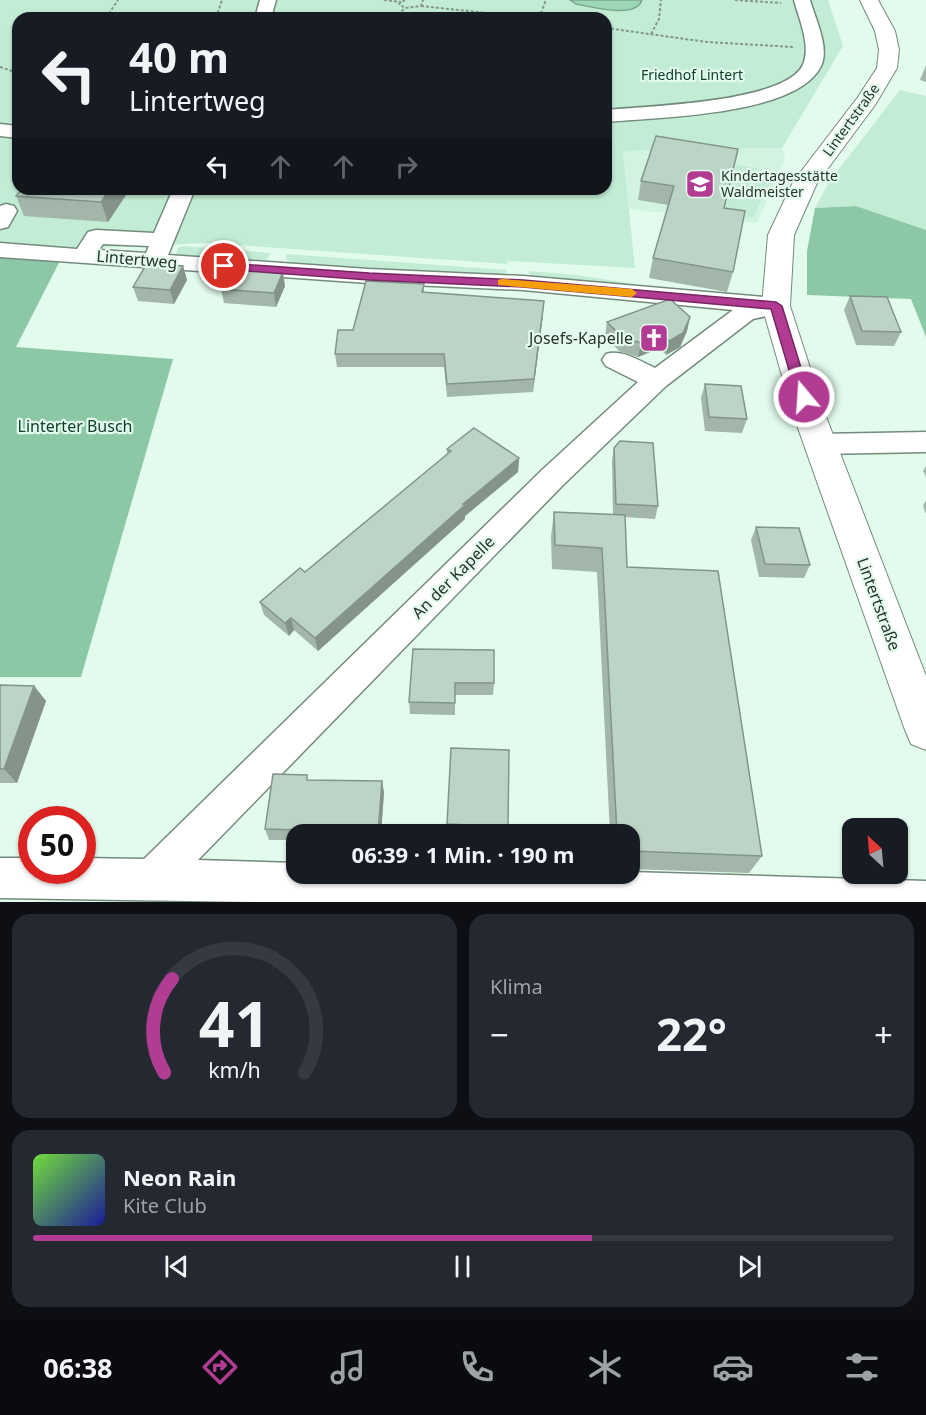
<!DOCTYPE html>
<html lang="de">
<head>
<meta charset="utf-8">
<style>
	:root { --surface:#171b24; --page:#242831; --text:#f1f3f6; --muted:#9ea1a6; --line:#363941; --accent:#b23c94 }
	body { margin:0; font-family:"Noto Sans",sans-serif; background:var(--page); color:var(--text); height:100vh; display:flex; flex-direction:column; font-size:22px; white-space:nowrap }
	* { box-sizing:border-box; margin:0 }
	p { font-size:20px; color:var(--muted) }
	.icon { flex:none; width:33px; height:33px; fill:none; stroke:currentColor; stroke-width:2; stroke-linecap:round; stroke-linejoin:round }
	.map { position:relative; height:902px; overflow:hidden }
	.details { display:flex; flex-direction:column; gap:12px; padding:12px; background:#0d0f14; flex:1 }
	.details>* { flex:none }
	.banner { position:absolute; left:12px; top:12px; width:600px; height:183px; border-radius:18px; box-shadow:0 2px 4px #0004; background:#171b24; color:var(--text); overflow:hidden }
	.needle { width:39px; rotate:334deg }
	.tools { position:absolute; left:842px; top:818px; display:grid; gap:12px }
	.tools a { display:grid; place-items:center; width:66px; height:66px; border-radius:12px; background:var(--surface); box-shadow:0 2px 4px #0004; font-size:30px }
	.speed { position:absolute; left:18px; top:806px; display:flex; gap:12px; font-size:30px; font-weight:700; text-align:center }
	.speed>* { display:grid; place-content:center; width:78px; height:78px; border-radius:50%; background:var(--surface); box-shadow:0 2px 4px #0004; line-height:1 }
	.speed .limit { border:9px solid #d22; background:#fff; color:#111 }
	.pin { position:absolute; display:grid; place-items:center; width:51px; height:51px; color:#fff; margin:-26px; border:3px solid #fff; border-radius:50%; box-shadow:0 2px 6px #0007 }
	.me { position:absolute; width:66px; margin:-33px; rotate:342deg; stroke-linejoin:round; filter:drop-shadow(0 0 4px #0008) }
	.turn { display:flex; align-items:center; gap:21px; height:126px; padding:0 18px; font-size:27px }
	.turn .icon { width:78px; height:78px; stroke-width:2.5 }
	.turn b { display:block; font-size:42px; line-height:51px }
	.lanes { display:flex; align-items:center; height:57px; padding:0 18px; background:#0003; justify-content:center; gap:30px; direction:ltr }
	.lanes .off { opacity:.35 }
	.big { font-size:45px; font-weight:700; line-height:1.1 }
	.details .card { flex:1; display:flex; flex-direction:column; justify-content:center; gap:9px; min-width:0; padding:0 21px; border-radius:18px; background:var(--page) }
	.details .dial { align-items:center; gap:0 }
	.dial svg { height:156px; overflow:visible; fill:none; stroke:var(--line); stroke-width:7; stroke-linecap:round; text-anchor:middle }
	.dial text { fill:var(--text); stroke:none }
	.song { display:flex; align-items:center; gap:18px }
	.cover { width:72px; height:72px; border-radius:9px; background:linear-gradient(135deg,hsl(100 70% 55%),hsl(240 70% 35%)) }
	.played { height:6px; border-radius:3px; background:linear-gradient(90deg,var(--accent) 65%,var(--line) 65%) }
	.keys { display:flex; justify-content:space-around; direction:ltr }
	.heat { display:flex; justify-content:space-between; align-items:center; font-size:33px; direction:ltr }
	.details .tiles { flex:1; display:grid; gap:12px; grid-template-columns:1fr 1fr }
	.card:last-child { grid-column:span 2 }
	.trip { position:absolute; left:286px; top:824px; width:354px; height:60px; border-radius:18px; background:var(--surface); box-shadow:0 2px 4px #0004; font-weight:700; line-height:60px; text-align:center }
	.dock { display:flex; height:96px; justify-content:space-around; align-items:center; background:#090b0e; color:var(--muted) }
	.dock .icon { width:42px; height:42px }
	.dock .current { color:var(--accent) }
	.dock b { font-size:27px; color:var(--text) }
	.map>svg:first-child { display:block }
	.built { fill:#d2f3df }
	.green { fill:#c2edd4; fill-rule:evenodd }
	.forest { fill:#8cc7a6 }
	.water { fill:#9cd8b6; stroke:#7aa68d; stroke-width:1.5 }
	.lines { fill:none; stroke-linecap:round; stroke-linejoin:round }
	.minor-casing { stroke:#738a7d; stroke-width:3 }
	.major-casing { stroke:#738a7d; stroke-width:2 }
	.path { stroke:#85968c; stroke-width:2; stroke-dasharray:3 2; stroke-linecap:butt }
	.minor { fill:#fff; fill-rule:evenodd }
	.major { fill:#fff; fill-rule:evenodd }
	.wall { fill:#a2b6a9 }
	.shaded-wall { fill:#84948a }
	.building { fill:#bcd4c5; stroke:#84948a; stroke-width:1.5 }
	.route { fill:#b23c94; stroke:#742760; stroke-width:1.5 }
	.slow { fill:#f59e0b }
	.labels { text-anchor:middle; stroke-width:4.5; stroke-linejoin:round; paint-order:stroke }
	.far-park-label { font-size:14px; fill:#11402a; stroke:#e2fbec }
	.far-street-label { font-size:14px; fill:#29332d; stroke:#e2fbec }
	.far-poi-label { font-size:14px; fill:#29332d; stroke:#e2fbec; text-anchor:start }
	.street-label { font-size:16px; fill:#29332d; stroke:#e2fbec }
	.poi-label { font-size:16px; fill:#29332d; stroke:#e2fbec; text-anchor:end }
	.park-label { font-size:16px; fill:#11402a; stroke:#e2fbec }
</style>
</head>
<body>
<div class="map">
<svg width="926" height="902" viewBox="0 0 926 902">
	<rect width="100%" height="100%" fill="#e2fbec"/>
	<!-- built -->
	<polygon class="built" points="782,148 785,159 757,223 629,209 623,151"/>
	<!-- green -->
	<g class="green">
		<path d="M 0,0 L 828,0 L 843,46 L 782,148 L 623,151 L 635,268 L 508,261 L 507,264 L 208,243 L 66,249 L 0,244 ZM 18,18 L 606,18 L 606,189 L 18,189 Z"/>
		<polygon points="900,90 926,96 926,230 856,206 815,208 829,182"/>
		<polygon points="736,164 775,173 753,217 706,214 711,200 727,203"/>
		<polygon points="183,246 271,253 267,259 259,262 175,256 178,248"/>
		<polygon points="286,254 507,270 504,276 498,279 291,264 286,258"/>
		<polygon points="527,271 577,275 658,288 657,293 534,280"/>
	</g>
	<!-- forest -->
	<g class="forest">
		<polygon points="856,206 926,230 926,337 911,299 807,295 807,251 815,208"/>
		<polygon points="0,244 66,249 16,347 173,359 81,677 0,677"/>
	</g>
	<!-- water -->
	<path class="water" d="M 570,0 L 642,0 C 636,19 592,7 576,4 Z"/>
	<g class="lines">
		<!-- minor casing -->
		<g class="minor-casing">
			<g id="minor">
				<polygon points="260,0 276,0 271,18 255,18"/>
				<path d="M 794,0 L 810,0 C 815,18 830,48 821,66 C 797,116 657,117 606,122 L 606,110 C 644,106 792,103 804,62 C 810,43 799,19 794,0 Z"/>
				<polygon points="0,124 18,126 18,138 0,136"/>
				<path d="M 173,189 L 195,189 L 168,255 L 368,269 L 523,276 L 776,298 L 785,300 L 788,306 L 785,312 L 753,319 L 666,386 L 562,486 L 198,860 L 297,863 L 297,873 L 630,872 L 926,881 L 926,902 L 250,902 L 0,898 L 0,858 L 32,858 L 32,870 L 82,870 L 82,858 L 144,859 L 542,470 L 638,382 L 606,366 L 602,360 L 606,354 C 623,349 639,361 655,368 L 733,310 L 523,290 L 368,283 L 0,257 L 0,243 L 77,249 L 88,232 L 96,230 L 154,233 ZM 103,244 L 149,246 L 146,253 L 99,250 Z"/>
				<polygon points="6,204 14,206 17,211 8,227 0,229 0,206"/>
				<polygon points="926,432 926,452 820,454 810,451 806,444 810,437 820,434"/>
			</g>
		</g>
		<!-- major casing -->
		<g class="major-casing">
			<polygon id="major" points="860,0 878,0 895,31 899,50 897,68 875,105 817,183 794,235 790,306 825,414 926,676 926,750 911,744 905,730 793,414 762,306 768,235 793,182 858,97 877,68 879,50 875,31"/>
		</g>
		<!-- path -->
		<g class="path">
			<polyline points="384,0 401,2"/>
			<polyline points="405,0 399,4 405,8 421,6 423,0"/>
			<polyline points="735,0 781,3"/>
			<polyline points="421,6 534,18"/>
			<polyline points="106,18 118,0"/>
			<polyline points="216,18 222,0"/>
			<polyline points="394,18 405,8"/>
			<polyline points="539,18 546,0"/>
			<polyline points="606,28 707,42 793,47"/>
			<polyline points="651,34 659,19 661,0"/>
			<polyline points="0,67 18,73"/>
		</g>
		<!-- minor -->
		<use href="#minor" class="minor"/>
		<!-- major -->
		<use href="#major" class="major"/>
	</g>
	<!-- wall -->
	<g class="wall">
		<polygon points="926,65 926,82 920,80"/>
		<polygon points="656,136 724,208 733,272 727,292 649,278 653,258 669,205 638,200 641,181"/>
		<polygon points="130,189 108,222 24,216 16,196"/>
		<polygon points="183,266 187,280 174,304 138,301 133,287"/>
		<polygon points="424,284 424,292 543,314 533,392 447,397 444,367 337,367 335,354 353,330"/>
		<polygon points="285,286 276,307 224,303 221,289"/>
		<polygon points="850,296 901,332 894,346 856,345 844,310"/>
		<polygon points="690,317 687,331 680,347 666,355 660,348 638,357 619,351 605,336 607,322"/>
		<polygon points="705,384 747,419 742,433 705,431 701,398"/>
		<polygon points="614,448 658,506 655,519 625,517 627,567 762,856 749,873 630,869 630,834 610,834 597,572 552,569 551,536 554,512 613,515 612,461"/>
		<polygon points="447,449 519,458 518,472 465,516 465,519 318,651 294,630 289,636 264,615 260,602 305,572 447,454"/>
		<polygon points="926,466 926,477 923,471"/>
		<polygon points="926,500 926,514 923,506"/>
		<polygon points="756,527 810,565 804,578 759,577 751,540"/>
		<polygon points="413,649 494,683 493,695 455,695 455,715 410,714 409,702"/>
		<polygon points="0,685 34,686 46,701 17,783 0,783"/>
		<polygon points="309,780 384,792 381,834 297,834 297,840 269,840 265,829"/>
		<polygon points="447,824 508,827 507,834 448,834"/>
	</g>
	<!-- shaded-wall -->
	<g class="shaded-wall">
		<polygon points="110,189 130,189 108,222 101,202"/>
		<polygon points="183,266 187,280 174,304 170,290"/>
		<polygon points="283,272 285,286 276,307 274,293"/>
		<polygon points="544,301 543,314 533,392 534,379"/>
		<polygon points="690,317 687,331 680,347 666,355 669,341"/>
		<polygon points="663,334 660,348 638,357 641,343"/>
		<polygon points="519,458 518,472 465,516 465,519 318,651 315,638 463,504"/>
		<polygon points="291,618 294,630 289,636 285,623"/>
		<polygon points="34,686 46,701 17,783 4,769"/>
		<polygon points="382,781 384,792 381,834 378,834"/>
	</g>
	<!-- building -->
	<g class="building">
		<polygon points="656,136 738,149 724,208 745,211 733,272 653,258 674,186 641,181"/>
		<polygon points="22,189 110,189 101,202 16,196"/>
		<polygon points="147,263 183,266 170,290 133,287"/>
		<polygon points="231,269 283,272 274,293 221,289"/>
		<polygon points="366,281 424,284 422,292 544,301 534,379 447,384 444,354 335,354 338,330 353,330"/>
		<polygon points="850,296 887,297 901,332 862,331"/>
		<polygon points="670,299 690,317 683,333 669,341 663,334 641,343 622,337 607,322"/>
		<polygon points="705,384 741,386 747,419 709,417"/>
		<polygon points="474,428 519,458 463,504 465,505 315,638 291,618 285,623 260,602 300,568 305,572 451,451 447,449"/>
		<polygon points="620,441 653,443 658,506 616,504 614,448"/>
		<polygon points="554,512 625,515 627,567 718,571 762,856 630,851 630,834 617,834 602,548 555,545"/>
		<polygon points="756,527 799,528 810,565 765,564"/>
		<polygon points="413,649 494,650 494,683 455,683 455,703 409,702"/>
		<polygon points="0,685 34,686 4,769 0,769"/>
		<polygon points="451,748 509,750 508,827 447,824"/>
		<polygon points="273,774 307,775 307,780 382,781 378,834 300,834 300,830 265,829"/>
	</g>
	<!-- route -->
	<polygon class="route" points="224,263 369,273 523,280 776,302 782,306 810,397 804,402 797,397 771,309 523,287 369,280 220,269 220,264"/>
	<!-- slow -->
	<polygon class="slow" points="502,279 632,289 637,293 632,297 498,285 498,280"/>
	<!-- icons -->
	<defs>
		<g id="school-square" transform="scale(1.5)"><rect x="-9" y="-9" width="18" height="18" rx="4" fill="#b23c94" stroke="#e2fbec"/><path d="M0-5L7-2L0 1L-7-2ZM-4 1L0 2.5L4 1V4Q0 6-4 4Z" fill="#fff"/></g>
		<g id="church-square" transform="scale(1.5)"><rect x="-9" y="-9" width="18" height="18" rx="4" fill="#b23c94" stroke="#e2fbec"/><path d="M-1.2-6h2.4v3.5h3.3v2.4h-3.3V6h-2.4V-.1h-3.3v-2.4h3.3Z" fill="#fff"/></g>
	</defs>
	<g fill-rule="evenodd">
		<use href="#school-square" x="700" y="184"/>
		<use href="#church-square" x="654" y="338"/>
	</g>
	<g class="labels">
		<!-- far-park labels -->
		<g class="far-park-label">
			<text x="692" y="80">Friedhof Lintert</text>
		</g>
		<!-- far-street labels -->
		<g class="far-street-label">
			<text transform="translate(851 120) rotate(-54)" y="5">Lintertstraße</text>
		</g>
		<!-- far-poi labels -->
		<g class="far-poi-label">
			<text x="721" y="181">Kindertagesstätte<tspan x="721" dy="16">Waldmeister</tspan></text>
		</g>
		<!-- street labels -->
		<g class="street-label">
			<text transform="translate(137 259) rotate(5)" y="6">Lintertweg</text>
			<text transform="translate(453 577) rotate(-45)" y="6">An der Kapelle</text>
			<text transform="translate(879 604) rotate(70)" y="6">Lintertstraße</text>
		</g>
		<!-- poi labels -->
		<g class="poi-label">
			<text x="633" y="344">Josefs-Kapelle</text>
		</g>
		<!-- park labels -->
		<g class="park-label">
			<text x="75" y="432">Linterter Busch</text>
		</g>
	</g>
</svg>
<div class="tools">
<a><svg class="needle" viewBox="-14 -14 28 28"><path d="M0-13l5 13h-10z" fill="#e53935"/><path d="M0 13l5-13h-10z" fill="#9ea1a6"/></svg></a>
</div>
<div class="speed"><div class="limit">50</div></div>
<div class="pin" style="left:224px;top:266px;background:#d93025"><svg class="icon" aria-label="arrive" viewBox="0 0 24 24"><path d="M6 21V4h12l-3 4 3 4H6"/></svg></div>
<svg class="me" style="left:804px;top:397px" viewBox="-20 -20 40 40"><circle r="17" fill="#b23c94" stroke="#fff" stroke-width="3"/><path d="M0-11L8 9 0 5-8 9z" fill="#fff"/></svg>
<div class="trip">06:39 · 1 Min. · 190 m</div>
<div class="banner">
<div class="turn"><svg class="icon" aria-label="left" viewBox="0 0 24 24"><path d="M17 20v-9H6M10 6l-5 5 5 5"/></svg><div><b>40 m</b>Lintertweg</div></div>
<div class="lanes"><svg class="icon" aria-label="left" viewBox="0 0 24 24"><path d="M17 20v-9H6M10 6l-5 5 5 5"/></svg><svg class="icon off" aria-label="ahead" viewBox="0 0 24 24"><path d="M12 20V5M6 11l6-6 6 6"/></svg><svg class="icon off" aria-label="ahead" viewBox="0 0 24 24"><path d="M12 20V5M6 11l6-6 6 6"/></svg><svg class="icon off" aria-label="right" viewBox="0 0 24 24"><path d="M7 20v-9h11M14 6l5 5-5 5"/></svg></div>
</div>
</div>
<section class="details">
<div class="tiles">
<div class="card dial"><svg viewBox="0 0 100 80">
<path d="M14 69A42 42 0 1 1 86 69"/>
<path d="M14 69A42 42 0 0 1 18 21" stroke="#b23c94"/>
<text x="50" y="56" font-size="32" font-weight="700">41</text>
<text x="50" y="72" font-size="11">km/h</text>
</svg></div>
<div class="card"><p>Klima</p>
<div class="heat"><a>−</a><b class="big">22°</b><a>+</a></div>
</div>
<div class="card">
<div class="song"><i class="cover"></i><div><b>Neon Rain</b><p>Kite Club</p></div></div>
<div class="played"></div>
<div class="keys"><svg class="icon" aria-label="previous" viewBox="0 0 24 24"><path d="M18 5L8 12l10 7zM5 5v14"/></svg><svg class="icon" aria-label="pause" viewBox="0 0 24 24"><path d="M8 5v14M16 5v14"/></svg><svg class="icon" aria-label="next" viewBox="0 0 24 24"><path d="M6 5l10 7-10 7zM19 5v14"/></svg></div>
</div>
</div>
</section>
<nav class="dock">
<b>06:38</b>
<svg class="icon current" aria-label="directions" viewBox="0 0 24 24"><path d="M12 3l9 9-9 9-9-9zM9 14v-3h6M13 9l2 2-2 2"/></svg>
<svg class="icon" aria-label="music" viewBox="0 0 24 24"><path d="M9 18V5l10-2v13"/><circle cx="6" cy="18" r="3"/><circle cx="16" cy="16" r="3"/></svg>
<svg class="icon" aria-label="phone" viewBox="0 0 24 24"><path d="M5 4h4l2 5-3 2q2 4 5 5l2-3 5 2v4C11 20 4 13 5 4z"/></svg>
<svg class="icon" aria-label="climate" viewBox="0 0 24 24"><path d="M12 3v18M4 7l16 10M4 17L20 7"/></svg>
<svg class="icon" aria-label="car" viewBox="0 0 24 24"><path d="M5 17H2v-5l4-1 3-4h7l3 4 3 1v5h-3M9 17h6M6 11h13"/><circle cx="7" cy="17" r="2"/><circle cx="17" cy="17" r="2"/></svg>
<svg class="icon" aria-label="filters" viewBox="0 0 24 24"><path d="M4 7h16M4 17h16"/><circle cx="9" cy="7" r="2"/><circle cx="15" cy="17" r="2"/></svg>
</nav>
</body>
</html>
